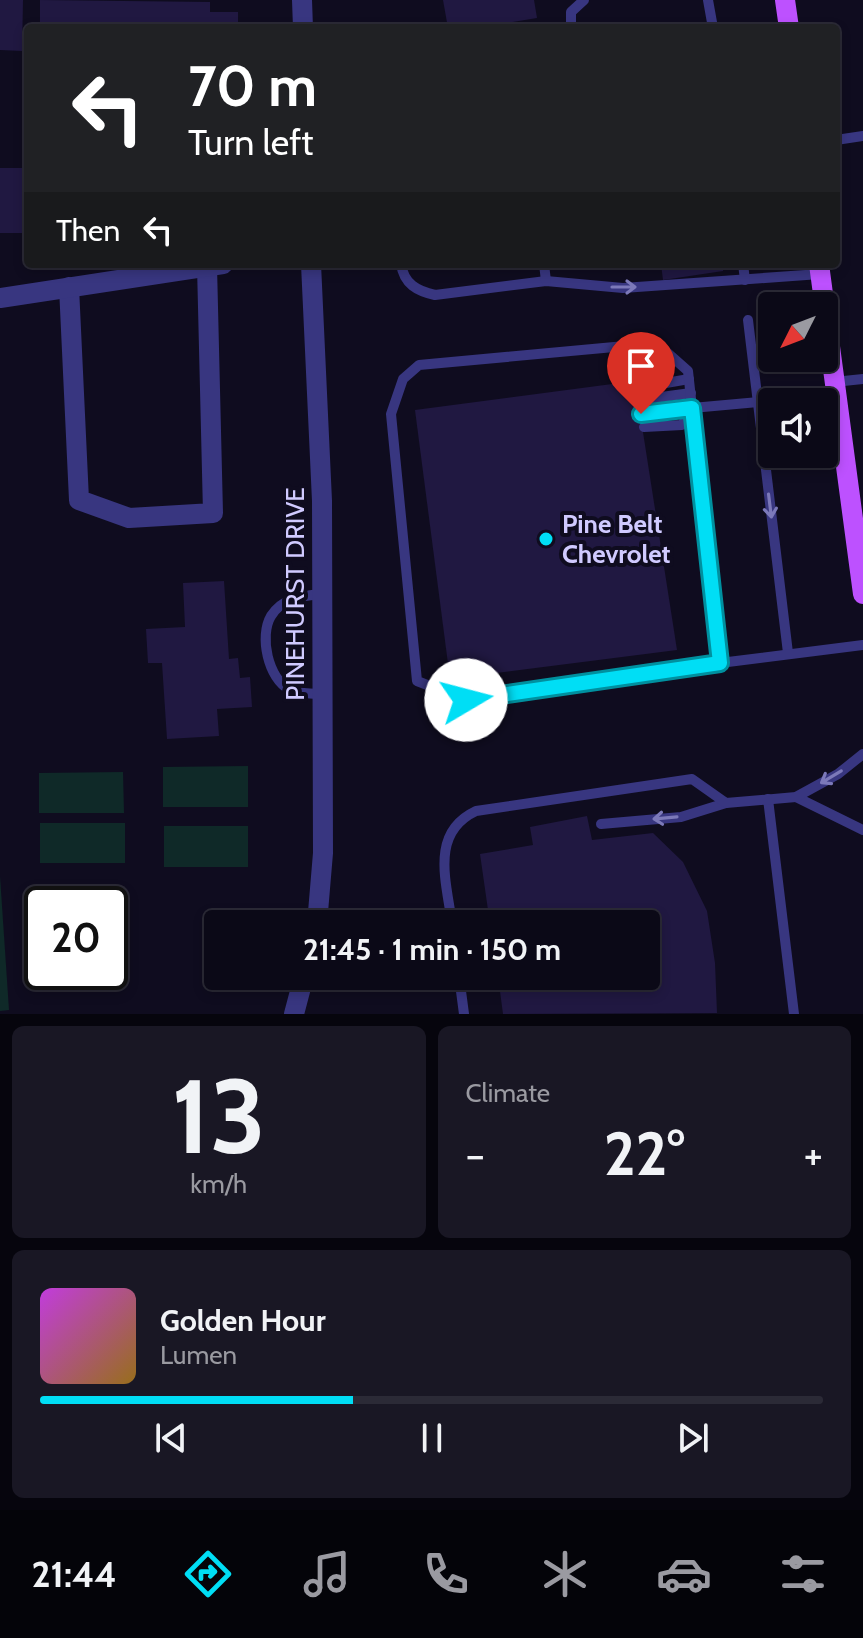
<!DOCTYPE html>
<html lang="en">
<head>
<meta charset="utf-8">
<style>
	:root { --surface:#0b0917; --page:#191724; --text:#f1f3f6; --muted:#9a9aa1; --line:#2b2a36; --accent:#00def5 }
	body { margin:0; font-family:Cabin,sans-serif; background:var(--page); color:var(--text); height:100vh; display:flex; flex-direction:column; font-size:30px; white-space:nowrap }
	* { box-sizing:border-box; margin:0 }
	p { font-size:26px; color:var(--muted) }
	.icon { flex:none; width:44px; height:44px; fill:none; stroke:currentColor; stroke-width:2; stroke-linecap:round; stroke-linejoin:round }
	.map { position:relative; height:1014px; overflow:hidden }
	.sheet { display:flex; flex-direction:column; gap:12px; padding:12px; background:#06050d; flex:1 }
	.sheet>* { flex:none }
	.hud { position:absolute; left:24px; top:24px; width:816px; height:244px; border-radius:8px; box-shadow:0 4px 12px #0003,0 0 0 2px var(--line); background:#202124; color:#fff; overflow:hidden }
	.needle { width:52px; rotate:228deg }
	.buttons { position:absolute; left:758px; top:292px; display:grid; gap:16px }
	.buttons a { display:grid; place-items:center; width:80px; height:80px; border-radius:8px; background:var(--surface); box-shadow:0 4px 12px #0003,0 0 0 2px var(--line); font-size:40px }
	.speed { position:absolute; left:24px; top:886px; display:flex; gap:16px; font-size:40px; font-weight:700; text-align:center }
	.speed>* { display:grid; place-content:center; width:104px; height:104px; border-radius:50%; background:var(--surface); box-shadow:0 4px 12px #0003,0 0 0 2px var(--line); line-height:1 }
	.speed .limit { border:4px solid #111; border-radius:12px; background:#fff; color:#111 }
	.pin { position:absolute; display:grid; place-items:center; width:68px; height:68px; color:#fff; margin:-82px -34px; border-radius:50% 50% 50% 0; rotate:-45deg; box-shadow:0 0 8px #0007 }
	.pin .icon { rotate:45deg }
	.me { position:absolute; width:88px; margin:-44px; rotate:82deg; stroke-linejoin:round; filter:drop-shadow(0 0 6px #0008) }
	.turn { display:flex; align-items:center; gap:28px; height:168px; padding:0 32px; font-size:36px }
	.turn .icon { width:104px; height:104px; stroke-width:2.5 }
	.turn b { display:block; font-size:56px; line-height:68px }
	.then { display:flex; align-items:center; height:76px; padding:0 32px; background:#0003; gap:16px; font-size:30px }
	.big { font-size:60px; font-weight:800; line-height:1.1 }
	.sheet .card { flex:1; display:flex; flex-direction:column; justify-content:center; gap:12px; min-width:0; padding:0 28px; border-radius:12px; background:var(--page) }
	.sheet .dial { align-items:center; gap:0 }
	.dial b { font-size:104px; line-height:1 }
	.song { display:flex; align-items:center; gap:24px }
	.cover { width:96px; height:96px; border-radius:12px; background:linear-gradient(135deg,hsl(290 70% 55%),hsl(40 70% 35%)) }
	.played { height:8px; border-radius:4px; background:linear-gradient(90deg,var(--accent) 40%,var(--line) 40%) }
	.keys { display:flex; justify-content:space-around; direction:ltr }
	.heat { display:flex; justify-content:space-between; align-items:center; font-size:44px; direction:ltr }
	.sheet .tiles { flex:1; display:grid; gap:12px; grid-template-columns:1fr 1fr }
	.card:last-child { grid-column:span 2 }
	.trip { position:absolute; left:204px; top:910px; width:456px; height:80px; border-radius:8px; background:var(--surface); box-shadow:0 4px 12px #0003,0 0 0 2px var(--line); font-weight:800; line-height:80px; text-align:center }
	.tabs { display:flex; height:128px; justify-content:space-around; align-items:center; background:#040409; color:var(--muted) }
	.tabs .icon { width:56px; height:56px }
	.tabs .on { color:var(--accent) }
	.tabs b { font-size:36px; color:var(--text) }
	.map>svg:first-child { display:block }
	.green { fill:#0f2928 }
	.building { fill:#201841 }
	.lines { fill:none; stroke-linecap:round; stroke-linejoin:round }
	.lane { stroke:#383680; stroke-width:10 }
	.street { stroke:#383680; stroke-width:20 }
	.primary { stroke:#bd51ff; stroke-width:20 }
	.oneway { stroke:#7c79b9 }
	.route-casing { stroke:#00909f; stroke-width:20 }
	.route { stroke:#00def5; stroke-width:14 }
	.poi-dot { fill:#00def5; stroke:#0f0c1f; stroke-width:3 }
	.labels { text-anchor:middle; stroke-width:8; stroke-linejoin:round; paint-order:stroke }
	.poi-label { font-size:26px; font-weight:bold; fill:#d0caff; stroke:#0f0c1f; text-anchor:start }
	.street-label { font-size:26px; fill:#d0caff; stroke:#0f0c1f }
</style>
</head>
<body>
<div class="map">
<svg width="863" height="1014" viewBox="0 0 863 1014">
	<rect width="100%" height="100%" fill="#0f0c1f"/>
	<!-- green -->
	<g class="green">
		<polygon points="248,766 248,807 163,807 163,767"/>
		<polygon points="123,772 124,813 39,813 39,773"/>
		<rect x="40" y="823" width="85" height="40"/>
		<rect x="164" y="826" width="84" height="41"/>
		<polygon points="0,876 9,1010 0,1011"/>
	</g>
	<!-- building -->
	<g class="building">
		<polygon points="0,0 23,0 22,51 0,50"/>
		<polygon points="40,0 210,2 210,12 238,12 238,28 40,28"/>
		<polygon points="443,0 534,0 537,18 477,28 448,28"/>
		<rect x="0" y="168" width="28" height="65"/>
		<polygon points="661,264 723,264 723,271 663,280"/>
		<polygon points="635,381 677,650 450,679 415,410"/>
		<polygon points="224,581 229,659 238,658 240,678 250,677 252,707 217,709 219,736 167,739 162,663 148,663 146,629 185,627 183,583"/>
		<polygon points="587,816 592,840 653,833 683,862 707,911 715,963 717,1013 503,1014 498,976 646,976 646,924 490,924 480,854 533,845 530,827"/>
	</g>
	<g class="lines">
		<!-- lane -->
		<g class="lane">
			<polyline points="708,0 713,28"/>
			<polyline points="571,28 571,12 584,0"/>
			<polyline points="836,140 863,136"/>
			<path d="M 401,264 C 404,284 417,291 435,295 L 546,281 L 623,288 L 820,274"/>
			<polyline points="544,264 546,281"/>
			<polyline points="743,264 745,280"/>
			<polyline points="748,320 788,653"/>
			<polyline points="834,382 863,379"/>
			<polyline points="637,388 689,379"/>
			<polyline points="836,395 692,408 693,420 720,663 863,645"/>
			<polyline points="639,400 691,393"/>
			<polyline points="641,414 692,408"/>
			<polyline points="644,427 682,425 692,408 688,371 662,348 636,345 419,365 403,379 391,414 417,681 466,700 720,663"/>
			<path d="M 322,594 C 303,596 283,597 271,616 C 259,636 268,679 290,690 C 299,694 313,693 322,695"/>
			<polyline points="796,797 863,830"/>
			<polyline points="768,799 794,1014"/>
			<polyline points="601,824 681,817 726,803"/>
			<path d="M 452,924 C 447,883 429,833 476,811 L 692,779 L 726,803 L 796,797 L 838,774 L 863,754"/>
			<polyline points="459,976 464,1014"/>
		</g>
		<!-- street -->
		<g class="street">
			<polyline points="302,0 303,28"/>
			<polyline points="311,264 322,501 323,853 317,924"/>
			<polyline points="69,287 79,500 129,518 213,513 207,266"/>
			<polyline points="0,298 223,264"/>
			<polyline points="294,1014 304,976"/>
		</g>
		<!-- primary -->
		<g class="primary">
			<polyline points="785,0 789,28"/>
			<polyline points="819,264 863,594"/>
		</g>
	</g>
	<!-- one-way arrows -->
	<defs><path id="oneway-shaft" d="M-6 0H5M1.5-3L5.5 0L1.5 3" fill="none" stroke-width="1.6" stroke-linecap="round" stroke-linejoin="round" transform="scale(2)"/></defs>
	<g class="oneway">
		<use href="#oneway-shaft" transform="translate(624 287)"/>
		<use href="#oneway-shaft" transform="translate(770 506) rotate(83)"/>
		<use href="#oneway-shaft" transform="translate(831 777) rotate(149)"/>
		<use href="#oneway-shaft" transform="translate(665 818) rotate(175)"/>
	</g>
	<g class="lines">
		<!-- route casing -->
		<g class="route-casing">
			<polyline id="route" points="466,700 720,663 692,408 641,414"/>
		</g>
		<!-- route -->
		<use href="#route" class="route"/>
	</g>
	<!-- markers -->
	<circle class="poi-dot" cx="546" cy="539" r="8"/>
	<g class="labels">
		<!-- poi labels -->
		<g class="poi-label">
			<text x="562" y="533">Pine Belt<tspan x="562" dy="30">Chevrolet</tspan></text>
		</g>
		<!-- street labels -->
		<g class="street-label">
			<text transform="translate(295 594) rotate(-90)" y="9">PINEHURST DRIVE</text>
		</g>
	</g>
</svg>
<div class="buttons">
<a><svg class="needle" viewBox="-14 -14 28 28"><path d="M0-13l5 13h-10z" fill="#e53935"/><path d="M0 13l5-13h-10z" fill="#9a9aa1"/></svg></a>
<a><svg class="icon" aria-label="sound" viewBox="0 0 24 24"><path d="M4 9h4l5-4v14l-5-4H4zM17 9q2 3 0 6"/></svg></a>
</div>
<div class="speed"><div class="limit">20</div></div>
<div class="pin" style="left:641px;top:414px;background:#d93025"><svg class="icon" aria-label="arrive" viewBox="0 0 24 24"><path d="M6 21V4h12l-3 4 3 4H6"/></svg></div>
<svg class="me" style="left:466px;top:700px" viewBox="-20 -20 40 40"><circle r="19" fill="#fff"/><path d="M0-13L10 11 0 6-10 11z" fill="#00def5"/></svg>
<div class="trip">21:45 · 1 min · 150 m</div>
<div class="hud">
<div class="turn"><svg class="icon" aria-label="left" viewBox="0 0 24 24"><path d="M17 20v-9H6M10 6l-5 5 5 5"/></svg><div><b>70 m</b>Turn left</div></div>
<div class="then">Then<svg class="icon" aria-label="left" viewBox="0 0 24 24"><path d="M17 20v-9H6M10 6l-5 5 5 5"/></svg></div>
</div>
</div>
<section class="sheet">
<div class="tiles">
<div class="card dial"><b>13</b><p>km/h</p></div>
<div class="card"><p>Climate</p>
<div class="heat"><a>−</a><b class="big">22°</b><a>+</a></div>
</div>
<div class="card">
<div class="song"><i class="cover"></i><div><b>Golden Hour</b><p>Lumen</p></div></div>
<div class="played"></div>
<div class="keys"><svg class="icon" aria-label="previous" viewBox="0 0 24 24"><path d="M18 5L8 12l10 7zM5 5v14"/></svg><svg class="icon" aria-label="pause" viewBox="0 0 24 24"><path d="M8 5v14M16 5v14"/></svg><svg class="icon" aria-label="next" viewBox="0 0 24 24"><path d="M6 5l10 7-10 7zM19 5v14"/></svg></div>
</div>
</div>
</section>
<nav class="tabs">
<b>21:44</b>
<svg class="icon on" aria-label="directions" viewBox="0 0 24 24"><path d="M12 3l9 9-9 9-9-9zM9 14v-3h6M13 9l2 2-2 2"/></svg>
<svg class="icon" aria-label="music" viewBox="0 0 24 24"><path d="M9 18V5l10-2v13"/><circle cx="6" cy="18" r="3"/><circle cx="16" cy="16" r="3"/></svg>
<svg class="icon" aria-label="phone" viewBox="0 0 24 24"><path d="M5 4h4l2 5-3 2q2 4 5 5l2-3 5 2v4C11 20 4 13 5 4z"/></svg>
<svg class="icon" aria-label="climate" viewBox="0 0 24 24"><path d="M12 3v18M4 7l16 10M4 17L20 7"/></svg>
<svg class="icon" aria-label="car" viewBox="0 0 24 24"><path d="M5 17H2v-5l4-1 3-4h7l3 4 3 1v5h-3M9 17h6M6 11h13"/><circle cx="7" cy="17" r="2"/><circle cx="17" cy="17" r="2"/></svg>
<svg class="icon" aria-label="filters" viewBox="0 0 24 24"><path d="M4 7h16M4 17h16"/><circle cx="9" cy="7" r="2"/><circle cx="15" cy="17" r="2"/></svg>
</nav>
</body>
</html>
